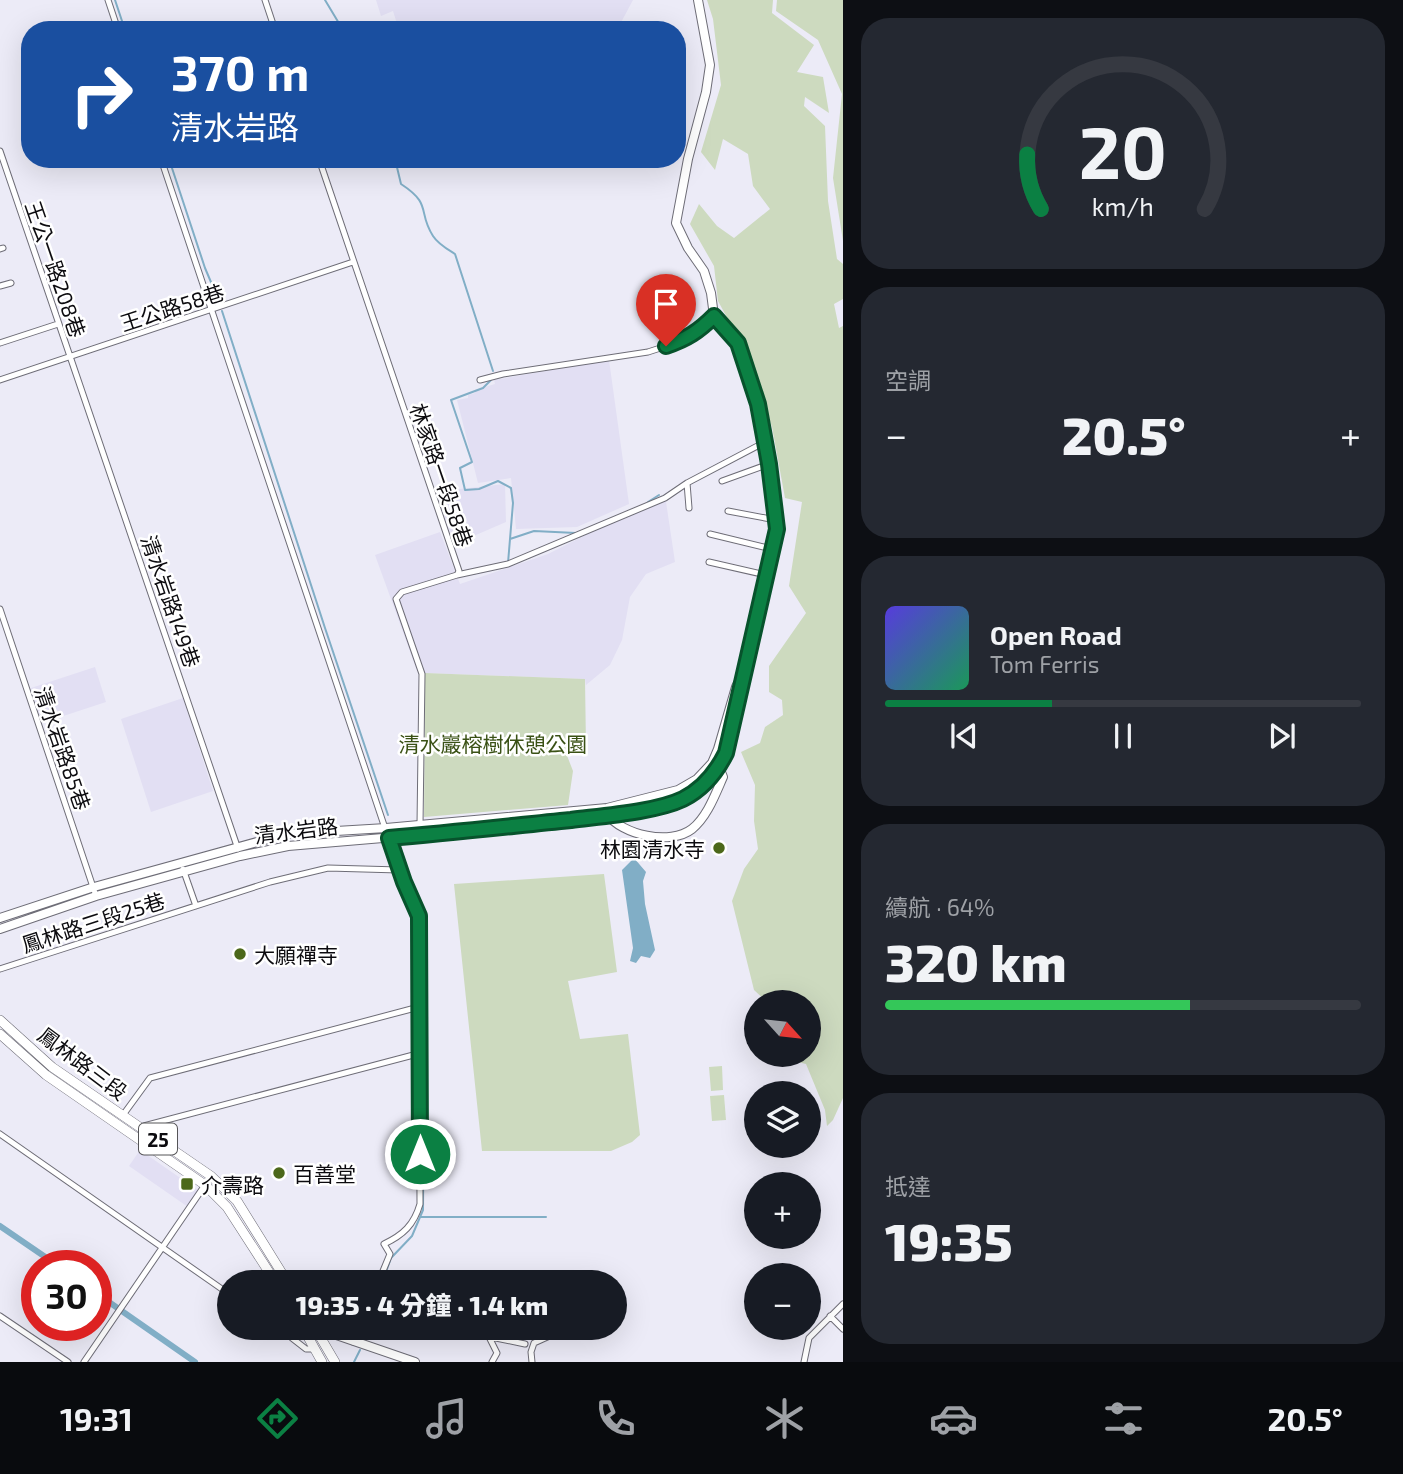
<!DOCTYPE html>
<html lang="zh-TW">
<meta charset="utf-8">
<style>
:root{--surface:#171b24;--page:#242831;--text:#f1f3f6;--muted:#9ea1a6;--line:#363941;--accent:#0b8043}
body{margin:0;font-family:"Exo 2","Noto Sans TC",sans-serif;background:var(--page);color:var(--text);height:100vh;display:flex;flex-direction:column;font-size:26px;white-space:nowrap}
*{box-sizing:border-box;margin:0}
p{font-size:23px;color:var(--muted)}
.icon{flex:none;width:38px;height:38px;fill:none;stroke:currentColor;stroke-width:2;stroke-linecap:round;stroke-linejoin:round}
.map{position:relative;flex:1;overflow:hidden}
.details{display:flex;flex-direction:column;gap:18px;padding:18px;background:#0d0f14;width:560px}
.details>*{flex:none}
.guide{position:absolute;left:21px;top:21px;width:665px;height:147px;border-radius:28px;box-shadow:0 7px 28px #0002;background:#1a4fa0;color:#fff;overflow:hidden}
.needle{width:46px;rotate:117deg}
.fabs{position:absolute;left:744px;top:990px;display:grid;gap:14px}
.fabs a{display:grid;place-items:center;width:77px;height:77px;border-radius:50%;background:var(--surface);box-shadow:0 7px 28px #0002;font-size:35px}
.speed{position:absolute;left:21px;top:1250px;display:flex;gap:14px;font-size:35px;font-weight:700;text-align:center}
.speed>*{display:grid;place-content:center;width:91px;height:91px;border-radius:50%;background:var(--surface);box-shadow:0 7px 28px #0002;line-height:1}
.speed .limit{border:10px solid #d22;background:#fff;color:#111}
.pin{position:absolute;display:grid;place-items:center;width:60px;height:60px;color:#fff;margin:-72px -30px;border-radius:50% 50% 50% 0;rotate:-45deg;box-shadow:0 0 7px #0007}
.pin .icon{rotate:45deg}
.me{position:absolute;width:77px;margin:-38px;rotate:0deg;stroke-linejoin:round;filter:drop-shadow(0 0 5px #0008)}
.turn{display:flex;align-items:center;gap:24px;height:147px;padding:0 35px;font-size:32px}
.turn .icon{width:91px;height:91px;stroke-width:2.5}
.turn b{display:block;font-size:49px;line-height:60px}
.big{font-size:52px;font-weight:800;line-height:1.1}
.details .tile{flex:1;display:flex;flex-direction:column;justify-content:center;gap:10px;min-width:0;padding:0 24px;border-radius:28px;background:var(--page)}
.details .dial{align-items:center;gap:0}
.dial svg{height:182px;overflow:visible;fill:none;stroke:var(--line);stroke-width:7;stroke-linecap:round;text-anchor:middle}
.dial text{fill:var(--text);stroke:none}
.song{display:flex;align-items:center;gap:21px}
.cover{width:84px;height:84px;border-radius:10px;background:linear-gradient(135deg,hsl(250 70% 55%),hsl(150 70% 35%))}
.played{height:7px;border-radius:4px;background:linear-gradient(90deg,var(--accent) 35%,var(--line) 35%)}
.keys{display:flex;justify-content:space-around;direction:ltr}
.heat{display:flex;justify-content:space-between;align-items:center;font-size:38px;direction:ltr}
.charge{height:10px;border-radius:5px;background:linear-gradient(90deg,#34c759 64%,var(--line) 0)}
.trip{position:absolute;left:217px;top:1270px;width:410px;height:70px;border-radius:35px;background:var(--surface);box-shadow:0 7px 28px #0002;font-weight:800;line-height:70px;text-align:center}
.menu{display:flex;height:112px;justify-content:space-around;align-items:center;background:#090b0e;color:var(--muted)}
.menu .icon{width:49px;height:49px}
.menu .active{color:var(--accent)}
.menu b{font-size:32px;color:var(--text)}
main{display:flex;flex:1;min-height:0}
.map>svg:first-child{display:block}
</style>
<main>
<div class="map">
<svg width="843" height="1362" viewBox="0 0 843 1362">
<rect width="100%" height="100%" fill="#ecebf7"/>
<path fill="#e2dff3" d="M376,0H633L618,28L601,23L574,22L565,30H399L393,11L381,16Z
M609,360L629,504L577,527L516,529L511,478L478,483L457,400L468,398V395L475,393V390L495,384L494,380Z
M505,484L506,522L455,544L437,496L460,489Z
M665,495L675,562L646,574L630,597L622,640L610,665L586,685L585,679L425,673L416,668L375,555L440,532L460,584L548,554Z
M95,667L106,702L42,723L31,688Z
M183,698L213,791L151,812L121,719Z
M140,1150L199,1191L188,1207L129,1166Z"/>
<path fill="#cddabf" d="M707,0H773L772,13L814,45L797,72L823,77L829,113L805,97L804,106L825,126L828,201L837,259L843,264V299L834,304L839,328L843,326V1098L833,1120L827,1126L825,1110L806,1064L777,1057L776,1055H808V1003H768L754,990L732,901L744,869L758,849L754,821L755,785L741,752L760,743L765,727L783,715L782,700L769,692V666L806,613L789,586L802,502L785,498L772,427L749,358L718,301L714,266L690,224L699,204L717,226L734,238L770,209L753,186L748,154L723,139L715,170L701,152L721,85L713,19Z
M777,0H843V241L833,178L842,94L818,40L776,11Z
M425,673L585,679L586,747L566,753L573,771L568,805L424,817Z
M604,874L617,972L568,981L580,1039L628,1034L640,1135L632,1142L611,1151H482L454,884Z
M722,1066L723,1090L711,1091L709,1067Z
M724,1095L726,1120L712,1121L710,1096Z"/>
<path fill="#81aec6" d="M634,858L646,872L643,881L645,904L655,950L650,958L641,956L636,963L630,961L633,948L622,870Z"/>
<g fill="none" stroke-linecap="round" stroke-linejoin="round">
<path stroke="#81aec6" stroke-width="2" d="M115,0L125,30
M325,0L343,30
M169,159L205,268L219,301
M395,159L401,184C433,205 417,211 433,236C438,244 447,249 455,254L493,371
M222,311L325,628L388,815
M491,380L483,388L451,400L472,462L460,468L465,490L479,489L498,481L511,488L513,503L508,563
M648,502L659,495
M510,539L534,531L576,533
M398,843L418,908L423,913L424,1046
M421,1217H546
M382,1283L391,1258L412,1236L423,1210L424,1056
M362,1339L365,1328
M354,1362L360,1350"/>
<path stroke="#81aec6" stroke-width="6" d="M0,1226L57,1265
M96,1293L195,1362"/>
<defs>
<path id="street" d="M108,0L118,30
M265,0L275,30
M0,151L238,849
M161,159L399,870L419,916L420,1204C414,1225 403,1235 384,1244L390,1254L378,1283
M319,159L459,571L457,575L402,592L396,599L422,674L420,825
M0,249L3,248
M0,286L11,283
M0,343L58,324
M0,380L353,262
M480,380L503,374L648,352L685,340L698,332L714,316
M722,481L769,464
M687,483L689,508
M728,511L776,520
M710,534L772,549
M709,562L766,575
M457,575L508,564L665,498L687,483L765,442
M0,609L96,896
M183,869L196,906
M0,969L270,882L328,868L399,870
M123,1115L150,1078L419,1007
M140,1127L421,1053
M0,1134L229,1294
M0,1316L68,1362
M830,1316L843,1329
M279,1328L306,1349H315
M491,1337L525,1344
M353,1342L359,1328
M84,1362L205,1185
M492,1362L497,1353L490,1339L494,1328
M532,1362L531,1352L534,1343L554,1334L557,1328
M804,1362L809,1338L843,1304"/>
<path id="secondary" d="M607,814C622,835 670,846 692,829C707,817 715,795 723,777L719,767L715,765
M0,918L94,887L286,834L386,828L607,808L678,790L697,779L712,763L718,749L736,687L742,676
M0,929L96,896L240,856L288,846L454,832L607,816L666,804L681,800L701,788L719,767L726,753L743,685L777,529L769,464L758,404L744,359L738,343L714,316L711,293L704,271L688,248L676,223L688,159L706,92L710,65L698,0
M316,1328L415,1362"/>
<path id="primary" d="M0,1020L52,1067L211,1176L237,1201L288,1283
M0,1034L46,1075L205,1185L227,1207L276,1283
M303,1328L322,1362
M315,1328L335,1362"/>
</defs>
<use href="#street" stroke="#6e6d77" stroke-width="7"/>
<use href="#secondary" stroke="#6e6d77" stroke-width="10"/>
<use href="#primary" stroke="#6e6d77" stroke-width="10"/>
<use href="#street" stroke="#fff" stroke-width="5"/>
<use href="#secondary" stroke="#fff" stroke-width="8"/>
<use href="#primary" stroke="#fff" stroke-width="9"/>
</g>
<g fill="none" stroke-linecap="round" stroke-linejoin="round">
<defs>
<path id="route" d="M420,1154L419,916L404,882L389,838C450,833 511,826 571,820C602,816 656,812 683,799C703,789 716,773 726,753L777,529L769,464L758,404L738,343L714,316C699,331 687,339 666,346"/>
</defs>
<use href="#route" stroke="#07532c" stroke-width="18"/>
<use href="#route" stroke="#0b8043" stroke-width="12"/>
</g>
<g fill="#4c681a" stroke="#fff" stroke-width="2.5">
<circle cx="719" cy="848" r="7"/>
<circle cx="240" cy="954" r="7"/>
<circle cx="279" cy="1173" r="7"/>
<rect x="180" y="1177" width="14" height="14" rx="3.5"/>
</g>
<g text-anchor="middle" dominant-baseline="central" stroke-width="5" stroke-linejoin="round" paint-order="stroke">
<rect fill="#fff" stroke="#555457" stroke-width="2" x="139" y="1123.5" width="38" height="31" rx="5"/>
<g font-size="19" font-weight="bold" fill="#0c0b0f">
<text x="158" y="1139">25</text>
</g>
<g font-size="21" fill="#0c0b0f" stroke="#fff">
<text transform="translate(56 269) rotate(71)">王公一路208巷</text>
<text transform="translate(172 307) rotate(-18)">王公路58巷</text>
<text transform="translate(442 475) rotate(71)">林家路一段58巷</text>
<text transform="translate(171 601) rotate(71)">清水岩路149巷</text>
<text transform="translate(63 748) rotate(71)">清水岩路85巷</text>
<text transform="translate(296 830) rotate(-7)">清水岩路</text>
<text transform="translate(93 922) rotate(-18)">鳳林路三段25巷</text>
<text transform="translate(83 1063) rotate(37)">鳳林路三段</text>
</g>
<g font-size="21" fill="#3a5115" stroke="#fff">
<text x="493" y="743">清水巖榕樹休憩公園</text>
</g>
<g font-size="21" fill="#0c0b0f" stroke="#fff" text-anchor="start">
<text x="705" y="848" text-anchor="end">林園清水寺</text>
<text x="254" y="954">大願禪寺</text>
<text x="293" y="1173">百善堂</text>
<text x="201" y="1184">介壽路</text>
</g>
</g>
</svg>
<div class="fabs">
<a><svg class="needle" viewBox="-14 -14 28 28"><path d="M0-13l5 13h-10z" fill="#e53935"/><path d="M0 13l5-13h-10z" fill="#9ea1a6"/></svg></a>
<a><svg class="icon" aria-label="layers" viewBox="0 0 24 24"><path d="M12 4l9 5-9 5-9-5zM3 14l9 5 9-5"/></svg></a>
<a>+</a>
<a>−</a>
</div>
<div class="speed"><div class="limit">30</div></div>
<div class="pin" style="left:666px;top:346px;background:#d93025"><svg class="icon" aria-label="arrive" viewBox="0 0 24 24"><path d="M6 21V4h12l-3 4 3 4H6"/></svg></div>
<svg class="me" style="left:420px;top:1154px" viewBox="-20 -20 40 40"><circle r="17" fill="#0b8043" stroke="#fff" stroke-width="3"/><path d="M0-11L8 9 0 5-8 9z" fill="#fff"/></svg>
<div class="trip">19:35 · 4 分鐘 · 1.4 km</div>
<div class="guide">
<div class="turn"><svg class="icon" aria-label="right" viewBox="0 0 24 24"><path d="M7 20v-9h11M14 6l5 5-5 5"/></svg><div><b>370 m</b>清水岩路</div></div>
</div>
</div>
<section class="details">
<div class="tile dial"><svg viewBox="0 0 100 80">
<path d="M14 69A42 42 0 1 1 86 69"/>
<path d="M14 69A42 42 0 0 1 8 45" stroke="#0b8043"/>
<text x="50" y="56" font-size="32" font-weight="700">20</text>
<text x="50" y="72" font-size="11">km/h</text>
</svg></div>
<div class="tile"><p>空調</p>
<div class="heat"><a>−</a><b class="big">20.5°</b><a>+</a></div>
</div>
<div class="tile">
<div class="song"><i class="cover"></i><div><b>Open Road</b><p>Tom Ferris</p></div></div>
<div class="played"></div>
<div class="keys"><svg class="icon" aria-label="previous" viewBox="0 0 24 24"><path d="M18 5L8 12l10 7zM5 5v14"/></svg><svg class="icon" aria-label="pause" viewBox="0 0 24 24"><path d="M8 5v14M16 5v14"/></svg><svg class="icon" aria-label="next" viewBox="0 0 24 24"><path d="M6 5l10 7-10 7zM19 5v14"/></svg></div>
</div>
<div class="tile"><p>續航 · 64%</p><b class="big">320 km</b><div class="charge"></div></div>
<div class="tile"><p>抵達</p><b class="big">19:35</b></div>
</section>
</main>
<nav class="menu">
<b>19:31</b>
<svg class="icon active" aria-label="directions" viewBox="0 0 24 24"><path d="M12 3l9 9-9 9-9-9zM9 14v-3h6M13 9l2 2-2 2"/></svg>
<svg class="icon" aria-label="music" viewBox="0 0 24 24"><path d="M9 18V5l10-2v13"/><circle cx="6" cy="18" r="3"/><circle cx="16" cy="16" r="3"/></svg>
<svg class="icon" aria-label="phone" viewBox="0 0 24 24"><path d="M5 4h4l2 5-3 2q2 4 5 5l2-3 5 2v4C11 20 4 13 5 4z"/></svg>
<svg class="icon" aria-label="climate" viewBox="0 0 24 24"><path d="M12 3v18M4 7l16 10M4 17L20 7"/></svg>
<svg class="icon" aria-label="car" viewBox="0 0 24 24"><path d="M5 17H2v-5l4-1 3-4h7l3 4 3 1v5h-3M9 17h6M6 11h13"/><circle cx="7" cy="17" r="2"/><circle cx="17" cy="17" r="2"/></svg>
<svg class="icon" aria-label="filters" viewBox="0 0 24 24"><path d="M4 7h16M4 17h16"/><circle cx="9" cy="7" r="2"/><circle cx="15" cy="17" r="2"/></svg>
<b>20.5°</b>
</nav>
